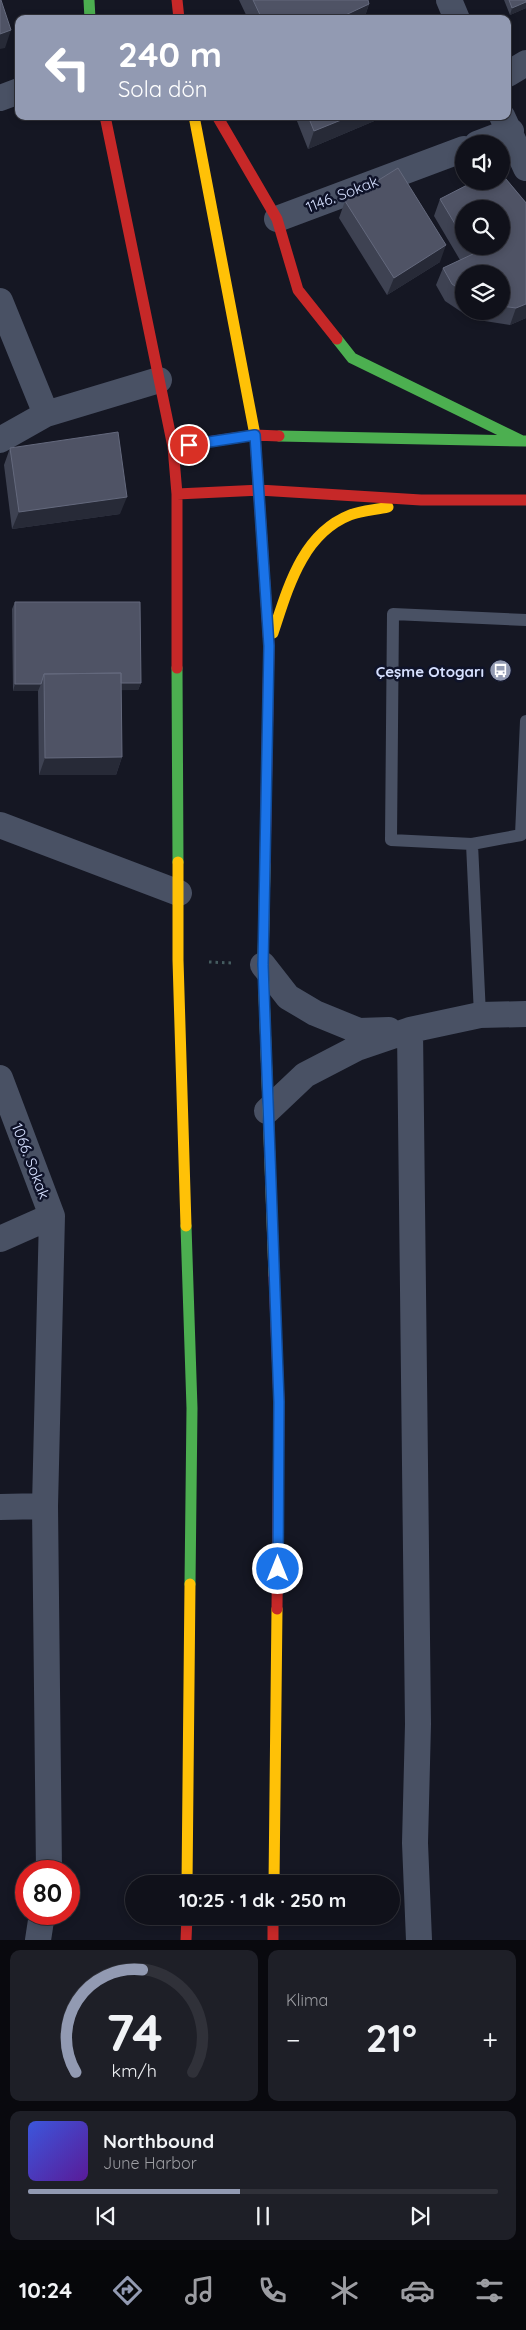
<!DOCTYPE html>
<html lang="tr">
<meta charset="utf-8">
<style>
:root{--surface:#10111a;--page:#1e1f27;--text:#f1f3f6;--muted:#9c9da2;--line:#303139;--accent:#929ab2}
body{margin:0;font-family:Quicksand,sans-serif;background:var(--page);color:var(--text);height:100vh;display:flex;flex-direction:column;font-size:19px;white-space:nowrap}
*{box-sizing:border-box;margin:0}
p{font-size:16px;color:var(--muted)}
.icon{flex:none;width:28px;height:28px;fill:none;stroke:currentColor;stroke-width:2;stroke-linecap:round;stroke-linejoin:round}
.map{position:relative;height:1940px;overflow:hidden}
.details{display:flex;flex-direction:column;gap:10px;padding:10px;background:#09090e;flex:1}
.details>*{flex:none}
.guide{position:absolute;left:15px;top:15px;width:496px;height:105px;border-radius:10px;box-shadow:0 2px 8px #0003,0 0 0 1px var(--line);background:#929ab2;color:#fff;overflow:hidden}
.buttons{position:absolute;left:455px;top:135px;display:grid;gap:10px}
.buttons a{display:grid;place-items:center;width:55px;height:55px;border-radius:50%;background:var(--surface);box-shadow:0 2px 8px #0003,0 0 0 1px var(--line);font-size:25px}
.speed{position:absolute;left:15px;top:1860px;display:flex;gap:10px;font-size:25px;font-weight:700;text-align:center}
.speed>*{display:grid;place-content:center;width:65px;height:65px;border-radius:50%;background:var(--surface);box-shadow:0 2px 8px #0003,0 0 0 1px var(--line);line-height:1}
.speed .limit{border:8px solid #d22;background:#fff;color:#111}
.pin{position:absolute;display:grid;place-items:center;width:42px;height:42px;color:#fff;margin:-21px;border:2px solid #fff;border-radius:50%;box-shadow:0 1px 5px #0007}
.me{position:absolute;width:55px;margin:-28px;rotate:0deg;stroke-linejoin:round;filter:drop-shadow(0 0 4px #0008)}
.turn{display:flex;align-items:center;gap:18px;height:105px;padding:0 20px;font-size:22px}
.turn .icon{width:65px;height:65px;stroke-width:2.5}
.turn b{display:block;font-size:35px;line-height:42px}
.big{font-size:38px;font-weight:800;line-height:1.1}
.details .card{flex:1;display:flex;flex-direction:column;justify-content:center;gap:8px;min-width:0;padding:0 18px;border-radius:10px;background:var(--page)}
.details .dial{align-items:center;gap:0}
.dial svg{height:130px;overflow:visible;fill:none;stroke:var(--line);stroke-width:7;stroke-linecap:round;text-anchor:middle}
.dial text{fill:var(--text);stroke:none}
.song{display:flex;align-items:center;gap:15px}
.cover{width:60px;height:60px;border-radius:8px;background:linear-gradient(135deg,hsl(230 70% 55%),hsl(270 70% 35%))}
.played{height:5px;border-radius:2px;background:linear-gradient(90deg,var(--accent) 45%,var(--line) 45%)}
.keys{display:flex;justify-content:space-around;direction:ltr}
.heat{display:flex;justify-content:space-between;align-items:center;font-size:28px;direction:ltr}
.details .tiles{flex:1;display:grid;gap:10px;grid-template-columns:1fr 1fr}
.card:last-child{grid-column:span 2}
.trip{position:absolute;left:125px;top:1875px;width:275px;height:50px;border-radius:25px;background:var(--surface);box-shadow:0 2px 8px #0003,0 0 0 1px var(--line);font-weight:800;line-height:50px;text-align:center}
.menu{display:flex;height:80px;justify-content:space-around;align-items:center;background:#06070a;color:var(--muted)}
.menu .icon{width:35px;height:35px}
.menu .on{color:var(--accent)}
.menu b{font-size:22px;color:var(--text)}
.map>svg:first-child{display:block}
</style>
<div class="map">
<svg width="526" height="1940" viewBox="0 0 526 1940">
<rect width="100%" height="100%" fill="#151723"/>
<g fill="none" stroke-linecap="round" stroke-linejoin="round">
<path stroke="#455c60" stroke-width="3" stroke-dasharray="2.5 4" stroke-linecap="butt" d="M209,962L232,963"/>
<path stroke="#495164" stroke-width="12" d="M526,620L393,614L391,840L472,844L521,835L526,721
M472,844L480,1015"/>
<path stroke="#495164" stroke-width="26" d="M449,0L457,19
M508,74L526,63
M0,98L19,91
M502,116L526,168
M477,144L511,131
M277,219L464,149
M0,301L46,414
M0,440L46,414L159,380
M0,825L179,893
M263,965L288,997L315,1013L359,1031L389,1030
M410,1030L418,1724L415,1843L419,1940
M0,1078L52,1216L45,1506L49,1871
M267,1111L305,1075L357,1048L410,1030L480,1015L526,1014
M0,1239L52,1216
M0,1507L45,1506
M38,1940L42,1914"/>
<path stroke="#4caf50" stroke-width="11" d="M89,0L90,19
M337,339L352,358L522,441
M279,436L526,441
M177,668L178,862
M186,1226L192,1408L190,1584"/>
<path stroke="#ffc107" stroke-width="11" d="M194,116L255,435
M273,633C288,588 302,534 350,515C362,510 376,510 388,507
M178,862V960L186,1226
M265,864L263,965L274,1275
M187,1884L190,1584
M274,1884L277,1609"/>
<path stroke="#c62828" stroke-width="11" d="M177,0L179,19
M105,116L173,447
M217,116L277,219L298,290L337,339
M255,435L269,646L265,864
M177,494L259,490L421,500H526
M177,668V494L173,447L255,435L279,436
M274,1275L279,1402L277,1609
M273,1916V1940
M186,1940L187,1916"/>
</g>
<path fill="#3e4252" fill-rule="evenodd" d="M239,0H368L369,4L364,19H248Z
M504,0H526V8L510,15Z
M295,116H386L308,149Z
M501,173L526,202V318L510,325L472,319L445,301L436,285L443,268L460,260L434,216L440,199L475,181H501ZM464,209H501V246H464ZM464,274H501V311H464Z
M345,201L440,262L387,295L339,218Z
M10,448L120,514L12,529L4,465Z
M15,602L141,683L138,690H121L122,757L116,775H39L38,691H13L12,609Z"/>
<path fill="#272a37" d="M526,2V8L510,15L512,8Z
M369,4L364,19H337Z
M11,30L5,48L0,49V34Z
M351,116H386L308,149L314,131Z
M446,245L440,262L387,295L394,278Z
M526,304V318L510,325L516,308Z
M127,497L120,514L12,529L19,512Z
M141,683L138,690L44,691V684Z
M15,684H41L38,691H13Z
M122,757L116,775H39L45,758Z"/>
<path fill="#4f5365" stroke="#64697d" d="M0,0H1L11,30L0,34Z
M253,0H368L369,4L337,19H262Z
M509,0H526V2L512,8Z
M308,116H351L314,131Z
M398,168L446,245L394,278L345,201Z
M501,173L526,203V304L516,308L501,306V274H464V292L452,284L443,268L473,254L468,246H501V209H464V239L440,199L475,181H501Z
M118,432L127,497L19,512L10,448Z
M15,602H140L141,683H121V673L44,674L41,684H15Z
M121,673L122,757L45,758L44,674Z"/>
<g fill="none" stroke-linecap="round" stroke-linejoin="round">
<defs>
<path id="route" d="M189,445L255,435L269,646L263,965L279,1402L278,1569"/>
</defs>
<use href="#route" stroke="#114b97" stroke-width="12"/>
<use href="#route" stroke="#1a73e8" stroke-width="9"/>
</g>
<defs>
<symbol id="bus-disc" viewBox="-11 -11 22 22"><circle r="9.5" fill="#929ab2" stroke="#0f1329"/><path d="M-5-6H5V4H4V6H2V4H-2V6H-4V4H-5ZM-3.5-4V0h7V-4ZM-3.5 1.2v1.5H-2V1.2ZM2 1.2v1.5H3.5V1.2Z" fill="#fff"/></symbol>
</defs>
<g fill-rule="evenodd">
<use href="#bus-disc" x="488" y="658" width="25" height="25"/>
</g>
<g text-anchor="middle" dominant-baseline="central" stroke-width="5" stroke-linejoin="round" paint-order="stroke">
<g font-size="15" fill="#d6e0ff" stroke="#0f1329">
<text transform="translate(342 194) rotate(-21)">1146. Sokak</text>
<text transform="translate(31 1161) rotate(69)">1066. Sokak</text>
</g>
<g font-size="15" font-weight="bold" fill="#d6e0ff" stroke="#0f1329" text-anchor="end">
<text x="484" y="671">Çeşme Otogarı</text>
</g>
</g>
</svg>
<div class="buttons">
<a><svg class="icon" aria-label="sound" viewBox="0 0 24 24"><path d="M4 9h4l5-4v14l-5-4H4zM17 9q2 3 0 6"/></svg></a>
<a><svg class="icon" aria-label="search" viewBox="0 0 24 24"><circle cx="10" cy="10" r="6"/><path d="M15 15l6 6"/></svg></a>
<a><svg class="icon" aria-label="layers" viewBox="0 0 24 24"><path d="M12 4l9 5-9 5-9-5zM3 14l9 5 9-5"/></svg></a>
</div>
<div class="speed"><div class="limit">80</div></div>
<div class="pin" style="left:189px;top:445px;background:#d93025"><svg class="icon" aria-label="arrive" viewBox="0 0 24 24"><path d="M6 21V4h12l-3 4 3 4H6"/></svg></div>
<svg class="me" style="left:278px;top:1569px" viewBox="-20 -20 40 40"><circle r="17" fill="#1a73e8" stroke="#fff" stroke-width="3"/><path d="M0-11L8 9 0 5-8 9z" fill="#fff"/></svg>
<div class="trip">10:25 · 1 dk · 250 m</div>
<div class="guide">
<div class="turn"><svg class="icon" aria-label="left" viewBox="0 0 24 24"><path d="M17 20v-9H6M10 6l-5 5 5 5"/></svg><div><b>240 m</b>Sola dön</div></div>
</div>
</div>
<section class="details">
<div class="tiles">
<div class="card dial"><svg viewBox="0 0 100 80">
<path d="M14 69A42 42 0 1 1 86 69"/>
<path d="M14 69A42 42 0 0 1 55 6" stroke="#929ab2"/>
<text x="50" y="56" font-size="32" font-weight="700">74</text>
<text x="50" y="72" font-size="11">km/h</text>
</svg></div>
<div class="card"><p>Klima</p>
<div class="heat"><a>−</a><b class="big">21°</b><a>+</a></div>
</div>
<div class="card">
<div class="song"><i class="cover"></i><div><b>Northbound</b><p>June Harbor</p></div></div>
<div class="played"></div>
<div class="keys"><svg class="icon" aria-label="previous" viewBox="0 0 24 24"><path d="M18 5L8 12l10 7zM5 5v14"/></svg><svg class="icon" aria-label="pause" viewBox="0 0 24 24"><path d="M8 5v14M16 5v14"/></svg><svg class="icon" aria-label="next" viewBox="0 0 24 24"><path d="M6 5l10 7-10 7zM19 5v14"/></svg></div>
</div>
</div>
</section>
<nav class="menu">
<b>10:24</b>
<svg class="icon on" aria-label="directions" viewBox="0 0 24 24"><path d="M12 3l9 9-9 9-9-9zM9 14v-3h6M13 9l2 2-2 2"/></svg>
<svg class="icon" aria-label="music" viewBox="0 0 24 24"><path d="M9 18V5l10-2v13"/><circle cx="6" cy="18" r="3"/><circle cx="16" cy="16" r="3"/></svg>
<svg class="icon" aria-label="phone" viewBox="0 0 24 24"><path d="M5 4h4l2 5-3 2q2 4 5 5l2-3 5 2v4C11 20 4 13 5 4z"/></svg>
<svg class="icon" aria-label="climate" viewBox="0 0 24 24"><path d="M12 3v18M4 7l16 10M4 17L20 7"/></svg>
<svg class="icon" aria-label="car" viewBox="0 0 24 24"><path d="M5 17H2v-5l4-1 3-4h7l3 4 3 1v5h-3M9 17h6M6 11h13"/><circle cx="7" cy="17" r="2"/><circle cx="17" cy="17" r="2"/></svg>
<svg class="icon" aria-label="filters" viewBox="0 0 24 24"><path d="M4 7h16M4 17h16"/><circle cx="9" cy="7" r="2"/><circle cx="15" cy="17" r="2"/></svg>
</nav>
